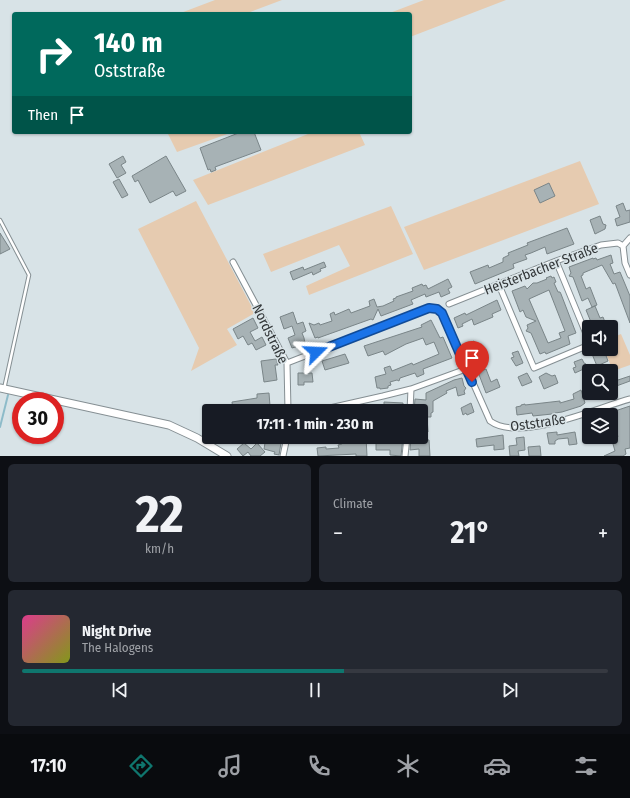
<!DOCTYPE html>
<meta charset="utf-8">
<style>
:root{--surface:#171b24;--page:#242831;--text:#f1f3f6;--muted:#9ea1a6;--line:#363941;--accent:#0f766e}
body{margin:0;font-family:"Fira Sans Condensed",sans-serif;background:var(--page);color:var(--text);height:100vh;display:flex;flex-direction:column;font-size:15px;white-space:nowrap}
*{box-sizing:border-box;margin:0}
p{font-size:13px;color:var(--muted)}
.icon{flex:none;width:22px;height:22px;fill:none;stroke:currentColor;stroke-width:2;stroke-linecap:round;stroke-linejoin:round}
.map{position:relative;height:456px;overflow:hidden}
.sheet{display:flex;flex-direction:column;gap:8px;padding:8px;background:#0d0f14;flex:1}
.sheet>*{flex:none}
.guide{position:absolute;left:12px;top:12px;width:400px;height:122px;border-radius:4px;box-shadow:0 1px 3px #0004;background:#00695c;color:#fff;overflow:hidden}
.buttons{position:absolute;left:582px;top:320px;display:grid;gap:8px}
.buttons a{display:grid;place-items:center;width:36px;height:36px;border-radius:4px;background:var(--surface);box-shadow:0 1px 3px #0004;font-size:20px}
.speed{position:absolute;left:12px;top:392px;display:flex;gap:8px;font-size:20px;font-weight:700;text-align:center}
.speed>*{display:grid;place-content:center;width:52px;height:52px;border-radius:50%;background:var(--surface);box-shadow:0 1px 3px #0004;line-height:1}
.speed .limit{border:6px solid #d22;background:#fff;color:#111}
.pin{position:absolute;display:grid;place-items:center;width:34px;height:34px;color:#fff;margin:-41px -17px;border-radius:50% 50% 50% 0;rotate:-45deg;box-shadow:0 0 4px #0007}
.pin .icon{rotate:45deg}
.me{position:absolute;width:44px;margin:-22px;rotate:69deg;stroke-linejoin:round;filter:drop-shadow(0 0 3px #0008)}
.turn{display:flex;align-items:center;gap:14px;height:84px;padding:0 16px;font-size:18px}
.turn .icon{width:52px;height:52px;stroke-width:2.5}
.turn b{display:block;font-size:28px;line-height:34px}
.then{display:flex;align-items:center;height:38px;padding:0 16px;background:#0003;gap:8px;font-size:15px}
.big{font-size:30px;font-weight:700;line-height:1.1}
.sheet .card{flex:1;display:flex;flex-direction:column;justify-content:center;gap:6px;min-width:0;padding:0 14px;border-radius:6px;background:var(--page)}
.sheet .dial{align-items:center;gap:0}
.dial b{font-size:52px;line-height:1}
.song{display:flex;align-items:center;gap:12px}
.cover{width:48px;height:48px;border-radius:6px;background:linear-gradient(135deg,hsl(330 70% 55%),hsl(70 70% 35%))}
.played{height:4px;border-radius:2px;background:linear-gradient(90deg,var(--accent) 55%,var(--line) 55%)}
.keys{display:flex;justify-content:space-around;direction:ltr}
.heat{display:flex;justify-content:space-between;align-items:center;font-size:22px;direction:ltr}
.sheet .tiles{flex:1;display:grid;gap:8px;grid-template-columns:1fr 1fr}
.card:last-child{grid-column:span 2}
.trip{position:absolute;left:202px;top:404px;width:226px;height:40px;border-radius:4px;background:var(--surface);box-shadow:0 1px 3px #0004;font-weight:700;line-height:40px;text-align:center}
.tabs{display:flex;height:64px;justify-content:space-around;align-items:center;background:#090b0e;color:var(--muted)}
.tabs .icon{width:28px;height:28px}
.tabs .active{color:var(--accent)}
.tabs b{font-size:18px;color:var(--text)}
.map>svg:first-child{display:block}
</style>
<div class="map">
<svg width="630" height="456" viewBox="0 0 630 456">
<rect width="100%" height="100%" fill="#d8e3e7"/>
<path fill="#e6cbb0" d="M215,0H282L245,14H178Z
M424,0H506L410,37V14H387Z
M167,132H233L177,152Z
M313,132H359L365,145L208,205L193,180Z
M580,161L599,204L424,270L404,227Z
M196,201L255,313L227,329L237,345L191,371L199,348L138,229Z
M391,206L413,254L309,295L306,286L350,266L339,245L271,272L263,254Z
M621,334L630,355V365L613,371L604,349H611V338Z"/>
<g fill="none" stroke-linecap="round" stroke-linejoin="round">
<path stroke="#8dbbc9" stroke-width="2" d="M0,427L8,395"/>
</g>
<path fill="#a7b2b5" stroke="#7a8588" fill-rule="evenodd" d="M241,132H254L261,150L215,167L216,170L211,172L210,169L208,170L200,148Z
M123,156L126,162L121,165L126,173L117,178L109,164Z
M166,156L186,191L176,196L173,191L150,203L138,180L135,182L132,176Z
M119,179L128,195L122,198L113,182Z
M549,183L555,196L540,203L534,190Z
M623,203L626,211L630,210V222L617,226L615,219L620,217L616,206Z
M600,216L603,224L606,225L605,229L595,234L590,220Z
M567,228L574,244L547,254L545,247L531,253L525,255L527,259L513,264L514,268L475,284L470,272L488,265L489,268L503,262V258L509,255L508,253L528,245L527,243Z
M0,233L10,249L0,254Z
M611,255L613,263L610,264L614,274L620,272L630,296V323L615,283L613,284L602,265L583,273V275L581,276L586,289L590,287L597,305L592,307L588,298L582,301L573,277L569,276L571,273L569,267L593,258V259L596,258L597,260Z
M324,262L326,267L320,269L321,271L313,275L312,272L293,280L290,272L303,267L304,270Z
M551,276L552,278L554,277L556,282L554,283L558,292H560L561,294L576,333L568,336L570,344L546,354L545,352L540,354L531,333L526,331L528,328L527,325L536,321L526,317L523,310L520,312L512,291L525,286L527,289L533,283H537L547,279L546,278ZM549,290L565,331L559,333L561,338L548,343L529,299Z
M448,279L452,287L448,289L450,293L441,297L439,292L426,297L425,294L411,300L413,304L381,316L378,309L373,320L371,319L318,338V337L315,338L309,323L314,325L319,323L320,325L332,321L330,314L334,312L335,315L349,309L351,313L370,306L369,301L374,299L377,307L383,306L394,301L393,299L396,298V297L413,291L412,288L422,284L423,286L426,285L428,289Z
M497,300L501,310L492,314L493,317L474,325L472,319L462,324L463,326L458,328L454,318L465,313L466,315Z
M595,306L600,318L603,317L607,327H593L586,310Z
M293,312L297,324L303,322L306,331L302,333L304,338L305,344L292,348L288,338L295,335L292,326L284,329L280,317Z
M253,318L258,328L250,332L255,341L262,337L266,345L256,350L252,343L248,345L243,336L238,339L233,329Z
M431,320L440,338L443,337L452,358L423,369L424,374L417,377L415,373L400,378L399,381L397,380L390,382L391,385L388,386V388L380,389V388H377L375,377L386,374L384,368L390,366L392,371L412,363L413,365L439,354L434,342L426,345L423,338L406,344L385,355L383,351L368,356L364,346L422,327L421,325Z
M474,341L478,350L469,353L465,345Z
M518,351L523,363L516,366L511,358L514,357L512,353Z
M600,351L602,355L605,353L608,361L597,366L592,354Z
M345,354L349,363L325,370L322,361Z
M276,359L278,365H275L277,380L264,382L261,361Z
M582,359L584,363L586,364V368L575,373L573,368L576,367L574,362Z
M611,364L618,380L630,376V381L611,388Z
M486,369L491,382L497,379L500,387L486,393L478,372Z
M298,373H312L313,382H304V385H298Z
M527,373L532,382L522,386L518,377Z
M546,373L552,376L555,375L558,383L544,389L539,377Z
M462,378L464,386L466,388L464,391L465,394L458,396L456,387L446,391L447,393L433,401V412L431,413V417H427L428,432H421V411H414L415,399L426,400V393L454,380Z
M581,390L585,403L581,406L562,412L555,413L554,415L552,414L533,416L532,413L517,415L516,407L521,406V405L525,404V405L560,401V403L574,399L573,394Z
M269,393L270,406L283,405V411H233L232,402L257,398V394Z
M384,402L403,403V411H391V407H384Z
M471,403L474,412L467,415L466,413L463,415L461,408Z
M630,406V448L625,449L626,454L623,456H604L615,451L611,437H618L612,412Z
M557,432V435L575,432L577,444L569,445L568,438L558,439L555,441V444H549L547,433Z
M503,435L504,449L494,450V445L477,447L476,439Z
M266,437H282L279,455L274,454L275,452L264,449Z
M351,437H366L367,456H356V454L318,456L317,448L326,447V449L339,448L338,445L342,444V439H352Z
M384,437H403L401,456L390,455V450H376V442H384Z
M524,437L525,450L518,451L519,456H510L509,446L517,445L516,438Z
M411,438L429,440L430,456H419V449L410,450Z
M244,443L251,449L257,443L265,452L260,456H251L248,452L243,456L237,449Z
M540,446L541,456H529L528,447Z"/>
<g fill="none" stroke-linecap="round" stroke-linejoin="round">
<defs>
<path id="lane" d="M0,220L29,275L4,389"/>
<path id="street" d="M623,246L625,263L630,275
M623,246L630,238
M556,261L589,341
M233,262L287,363L288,411
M499,285L534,368L589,345
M449,304L556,261L601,245L618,243L623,246
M287,363L429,308L437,309L442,313L490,421C520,443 596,408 630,399
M288,411L321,410L383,396L411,389L466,369
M410,411L411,389
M283,456L287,437
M405,456L407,437"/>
<path id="secondary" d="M0,388L169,425L197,438L227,456"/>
</defs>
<use href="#lane" stroke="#858f93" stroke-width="4.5"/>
<use href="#street" stroke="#858f93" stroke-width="7"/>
<use href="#secondary" stroke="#858f93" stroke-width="9"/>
<use href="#lane" stroke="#fff" stroke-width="2.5"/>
<use href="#street" stroke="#fff" stroke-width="5"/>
<use href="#secondary" stroke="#fff" stroke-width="7"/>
</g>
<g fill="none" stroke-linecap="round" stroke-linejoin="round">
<defs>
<path id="route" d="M316,352L429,308L437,309L442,313L472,382"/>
</defs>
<use href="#route" stroke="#114b97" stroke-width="10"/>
<use href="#route" stroke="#1a73e8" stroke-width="7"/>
</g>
<g text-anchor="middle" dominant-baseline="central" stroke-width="3" stroke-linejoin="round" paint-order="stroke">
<g font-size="14" fill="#323638" stroke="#d8e3e7">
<text transform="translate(541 269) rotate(-21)">Heisterbacher Straße</text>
<text transform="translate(270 334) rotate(64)">Nordstraße</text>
<text transform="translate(538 423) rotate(-8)">Oststraße</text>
</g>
</g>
</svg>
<div class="buttons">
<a><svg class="icon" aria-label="sound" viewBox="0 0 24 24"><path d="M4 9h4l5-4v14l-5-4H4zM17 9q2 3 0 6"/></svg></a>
<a><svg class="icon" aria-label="search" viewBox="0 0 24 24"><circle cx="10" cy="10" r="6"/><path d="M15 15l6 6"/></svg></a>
<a><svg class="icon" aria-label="layers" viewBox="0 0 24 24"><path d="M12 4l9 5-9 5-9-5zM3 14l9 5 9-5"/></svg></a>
</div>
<div class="speed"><div class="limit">30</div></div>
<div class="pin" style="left:472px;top:382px;background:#d93025"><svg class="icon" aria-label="arrive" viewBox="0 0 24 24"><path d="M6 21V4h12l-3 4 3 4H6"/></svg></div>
<svg class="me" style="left:316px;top:352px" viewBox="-20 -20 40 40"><path d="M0-17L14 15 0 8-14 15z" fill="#1a73e8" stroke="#fff" stroke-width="4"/></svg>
<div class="trip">17:11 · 1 min · 230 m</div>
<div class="guide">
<div class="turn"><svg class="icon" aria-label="right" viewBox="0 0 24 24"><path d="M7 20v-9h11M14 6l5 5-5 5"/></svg><div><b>140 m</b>Oststraße</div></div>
<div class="then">Then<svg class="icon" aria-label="arrive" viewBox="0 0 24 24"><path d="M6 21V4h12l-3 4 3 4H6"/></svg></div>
</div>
</div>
<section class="sheet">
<div class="tiles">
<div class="card dial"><b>22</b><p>km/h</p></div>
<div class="card"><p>Climate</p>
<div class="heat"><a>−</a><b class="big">21°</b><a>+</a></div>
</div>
<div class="card">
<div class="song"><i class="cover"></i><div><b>Night Drive</b><p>The Halogens</p></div></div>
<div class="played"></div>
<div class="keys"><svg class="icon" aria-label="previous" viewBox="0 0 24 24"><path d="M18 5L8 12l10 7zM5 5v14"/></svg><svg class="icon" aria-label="pause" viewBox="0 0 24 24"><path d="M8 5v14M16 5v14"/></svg><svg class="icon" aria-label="next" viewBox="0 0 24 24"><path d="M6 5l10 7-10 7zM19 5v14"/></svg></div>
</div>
</div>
</section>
<nav class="tabs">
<b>17:10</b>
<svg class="icon active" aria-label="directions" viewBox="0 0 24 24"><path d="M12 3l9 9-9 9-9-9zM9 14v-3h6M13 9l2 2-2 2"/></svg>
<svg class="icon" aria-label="music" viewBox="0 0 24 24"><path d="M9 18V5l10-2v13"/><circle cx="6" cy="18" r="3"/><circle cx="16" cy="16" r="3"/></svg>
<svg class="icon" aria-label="phone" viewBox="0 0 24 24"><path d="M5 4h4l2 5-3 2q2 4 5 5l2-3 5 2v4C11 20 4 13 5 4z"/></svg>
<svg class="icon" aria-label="climate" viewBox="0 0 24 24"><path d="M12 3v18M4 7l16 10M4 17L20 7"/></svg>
<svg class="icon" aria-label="car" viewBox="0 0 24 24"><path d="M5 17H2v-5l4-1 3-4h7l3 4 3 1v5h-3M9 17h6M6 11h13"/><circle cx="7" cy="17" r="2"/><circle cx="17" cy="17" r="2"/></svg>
<svg class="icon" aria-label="filters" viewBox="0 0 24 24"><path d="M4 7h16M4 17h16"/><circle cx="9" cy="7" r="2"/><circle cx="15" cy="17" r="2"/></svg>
</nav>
